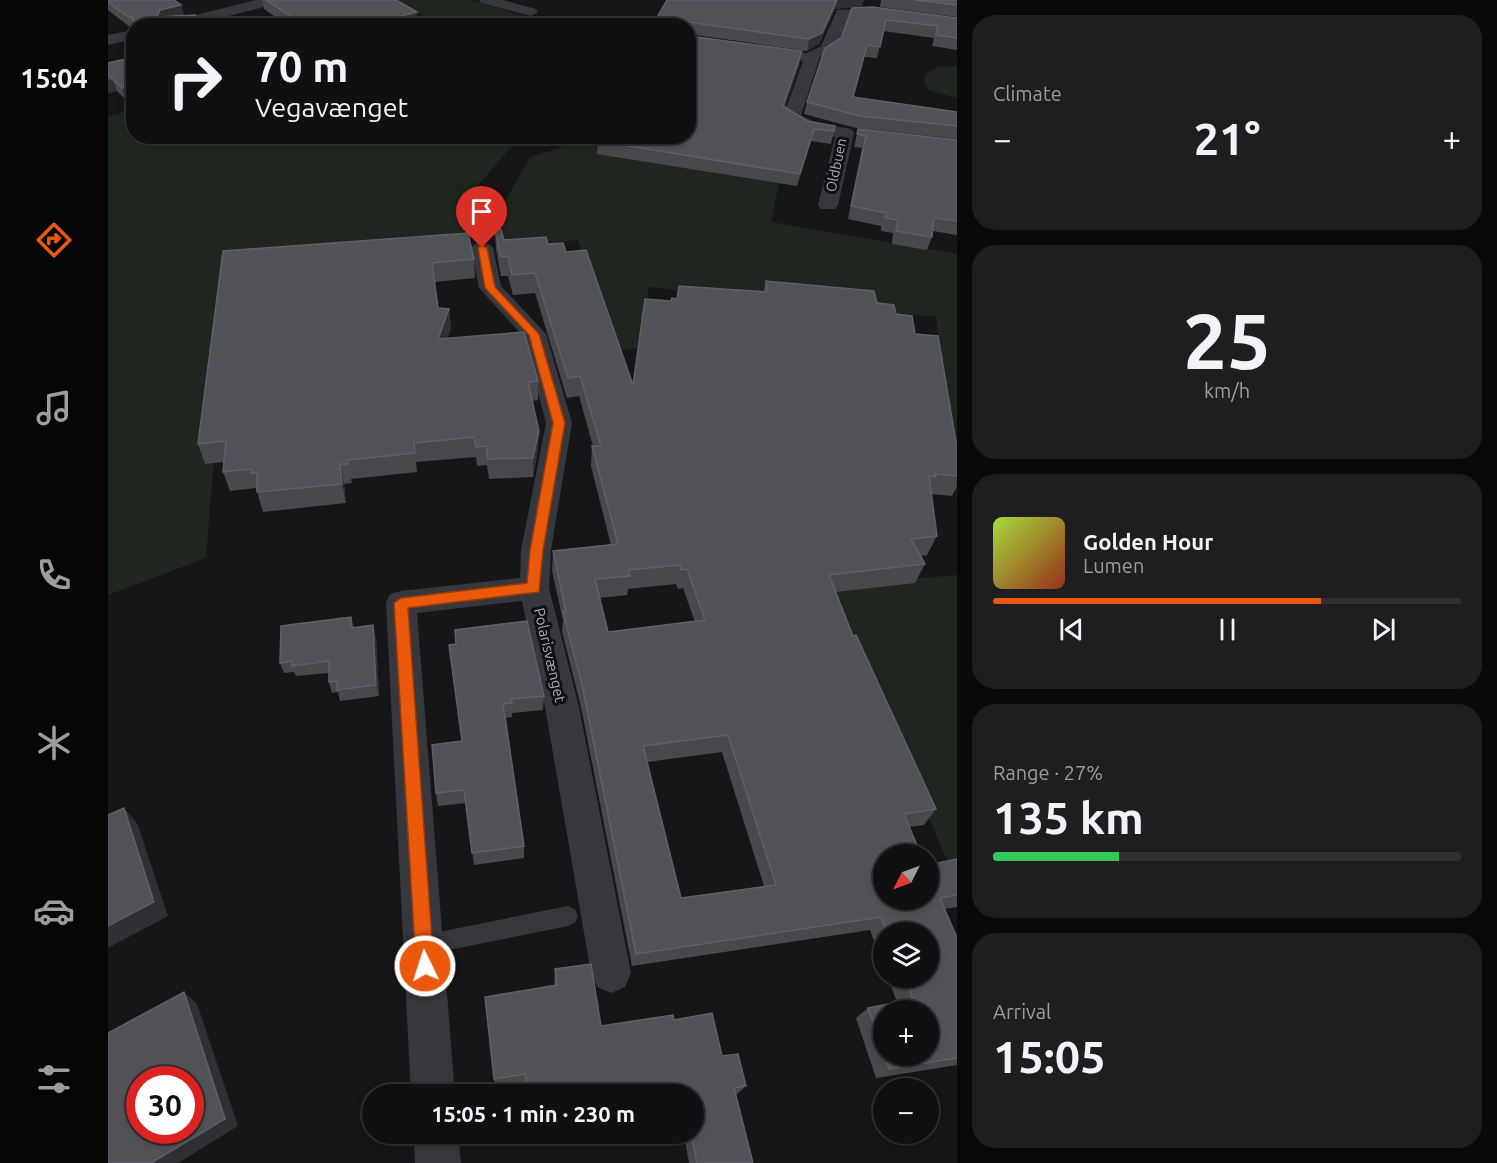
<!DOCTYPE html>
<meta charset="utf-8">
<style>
:root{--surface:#101012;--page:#1e1e20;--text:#f1f3f6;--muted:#9c9d9f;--line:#303032;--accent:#ea580c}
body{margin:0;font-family:Ubuntu,sans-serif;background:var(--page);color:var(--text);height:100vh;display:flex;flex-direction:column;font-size:22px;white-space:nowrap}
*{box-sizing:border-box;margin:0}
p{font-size:20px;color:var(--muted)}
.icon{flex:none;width:33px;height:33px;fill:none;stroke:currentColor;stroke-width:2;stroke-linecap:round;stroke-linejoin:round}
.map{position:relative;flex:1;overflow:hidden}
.drawer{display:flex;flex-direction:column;gap:15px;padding:15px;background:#09090a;width:540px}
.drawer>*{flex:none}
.banner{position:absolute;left:18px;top:18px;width:570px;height:126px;border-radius:24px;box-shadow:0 3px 9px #0003,0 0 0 2px var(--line);background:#101012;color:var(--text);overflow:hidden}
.needle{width:39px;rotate:228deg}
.fabs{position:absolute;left:765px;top:844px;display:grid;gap:12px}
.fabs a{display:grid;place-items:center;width:66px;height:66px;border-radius:50%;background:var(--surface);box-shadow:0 3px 9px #0003,0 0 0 2px var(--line);font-size:30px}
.speed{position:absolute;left:18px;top:1066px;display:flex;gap:12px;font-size:30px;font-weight:700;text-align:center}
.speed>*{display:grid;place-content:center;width:78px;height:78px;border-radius:50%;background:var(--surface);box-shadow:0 3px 9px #0003,0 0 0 2px var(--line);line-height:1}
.speed .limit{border:9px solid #d22;background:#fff;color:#111}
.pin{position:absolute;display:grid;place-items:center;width:51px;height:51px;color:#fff;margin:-62px -26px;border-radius:50% 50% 50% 0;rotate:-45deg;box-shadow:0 0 6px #0007}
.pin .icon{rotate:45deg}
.me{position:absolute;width:66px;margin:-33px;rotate:356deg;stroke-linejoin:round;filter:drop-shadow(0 0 4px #0008)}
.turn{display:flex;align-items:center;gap:21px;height:126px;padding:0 30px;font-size:27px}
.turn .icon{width:78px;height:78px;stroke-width:2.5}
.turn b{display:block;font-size:42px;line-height:51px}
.big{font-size:45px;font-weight:700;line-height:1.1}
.drawer .widget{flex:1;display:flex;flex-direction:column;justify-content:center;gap:9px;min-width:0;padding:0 21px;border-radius:24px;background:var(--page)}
.drawer .dial{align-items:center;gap:0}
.dial b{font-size:78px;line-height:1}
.song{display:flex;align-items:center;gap:18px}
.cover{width:72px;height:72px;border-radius:9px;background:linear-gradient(135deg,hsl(80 70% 55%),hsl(10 70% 35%))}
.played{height:6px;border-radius:3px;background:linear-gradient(90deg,var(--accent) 70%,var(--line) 70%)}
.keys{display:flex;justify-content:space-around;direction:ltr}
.heat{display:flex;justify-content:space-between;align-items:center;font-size:33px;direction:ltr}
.charge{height:9px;border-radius:4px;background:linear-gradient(90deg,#34c759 27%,var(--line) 0)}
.trip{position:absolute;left:254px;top:1084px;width:342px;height:60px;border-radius:30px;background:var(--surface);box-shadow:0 3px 9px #0003,0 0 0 2px var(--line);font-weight:700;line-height:60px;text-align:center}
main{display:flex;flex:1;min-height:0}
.tabs{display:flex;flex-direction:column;width:108px;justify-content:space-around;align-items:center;background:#060607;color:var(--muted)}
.tabs .icon{width:42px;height:42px}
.tabs .active{color:var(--accent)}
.tabs b{font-size:27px;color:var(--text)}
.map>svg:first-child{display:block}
</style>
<main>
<nav class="tabs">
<b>15:04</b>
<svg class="icon active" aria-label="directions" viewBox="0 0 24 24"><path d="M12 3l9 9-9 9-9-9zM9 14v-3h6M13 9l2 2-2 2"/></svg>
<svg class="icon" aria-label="music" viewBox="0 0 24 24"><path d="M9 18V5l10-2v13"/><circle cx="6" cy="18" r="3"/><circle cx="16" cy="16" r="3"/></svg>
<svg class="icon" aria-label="phone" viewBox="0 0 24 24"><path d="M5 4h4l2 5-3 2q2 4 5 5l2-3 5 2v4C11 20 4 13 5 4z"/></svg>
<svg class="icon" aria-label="climate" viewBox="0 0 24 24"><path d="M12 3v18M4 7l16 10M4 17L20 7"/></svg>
<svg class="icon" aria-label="car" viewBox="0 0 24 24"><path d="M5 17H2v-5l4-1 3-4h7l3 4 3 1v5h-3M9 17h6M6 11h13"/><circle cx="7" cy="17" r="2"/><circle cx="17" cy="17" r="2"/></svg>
<svg class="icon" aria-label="filters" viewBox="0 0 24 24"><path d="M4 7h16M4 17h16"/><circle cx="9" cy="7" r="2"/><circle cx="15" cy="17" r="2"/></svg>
</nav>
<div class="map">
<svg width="849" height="1163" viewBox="0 0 849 1163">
<rect width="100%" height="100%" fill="#161618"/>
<path fill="#1e261f" d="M285,0H362L416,16L466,20L471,25H331Z
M849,66V98L820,90L816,81L818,73L831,67Z
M25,110L26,136L412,137L365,191L359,243L121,273L98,558L0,595V116Z
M468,143L671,183L663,222L849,254V502L828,317L540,287V347L509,350L470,240L399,246L390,214L422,157Z
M849,575V883L720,586Z"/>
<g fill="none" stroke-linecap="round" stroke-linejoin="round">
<path fill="#37383d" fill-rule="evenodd" d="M460,906L467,909L470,916L467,923L460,926L316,955L309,952L306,945L309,938L316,935Z"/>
<path fill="#37383d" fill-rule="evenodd" d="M148,0H173L171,3L81,26H54L56,23Z
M371,0H395L428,9L430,12L423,16L373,3Z
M761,8L766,9L768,12L766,15L740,17L728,49L712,57L693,115L708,123L743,129L746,133L730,205L727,209H713L710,205L727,137L697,131L675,117L695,61L580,45V35L699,53L713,46L729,10Z
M26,30V39L0,45V35Z
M374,242L381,244L385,248L393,286L438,334L464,423L443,550L441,588L471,707L523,973L517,987L503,993L489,987L483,973L437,707L414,601L309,613L347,1095H303L278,603L282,594L293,591L412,578L413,550L438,423L415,336L371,288L363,248L367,244Z
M306,1134H350L353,1163H307Z"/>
</g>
<path fill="#47494d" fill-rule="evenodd" d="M0,0L73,5L76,16L102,26H26V28H23L0,10Z
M154,0H288L310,24L303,26H181L156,9Z
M559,0H756L753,6L727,9L711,44L699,51L581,34V36L692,63L677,106L699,121L727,126L723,144L703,141L689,186L489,154L490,141L580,136Z
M773,0H849V17L772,7Z
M744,8L849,18V50L824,46L826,38L775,31L769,58L756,57L745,97L849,112V139L748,128L696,114L699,102L733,38Z
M26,57V97L17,99L8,90L9,91L0,93V63Z
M750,129L849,140V235L825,231L824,237L819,250L784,244L785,233L773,231V226L740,219L754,148L746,147Z
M387,230L396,240L440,244L458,252L525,385L563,301L569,299L655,292L658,281L769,303L788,314L807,334L849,448V486L844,496L823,494L829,536L819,555L813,556L817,564L807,583L728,592L745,636L828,809L816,825L801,827L776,900L849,859V907L836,909L849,938V1065L768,1078L748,1018L760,1008L789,1002L780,978H820V933H776V967L762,930L524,966L473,707L454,631L455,620L444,571L445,551L503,545L483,466L484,446H485L471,396L459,398L427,293L405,295L400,276H393L388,249ZM568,584L570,589L575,588L587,622L500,632L491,598L519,595L520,589ZM614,752L656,886L573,898L539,762ZM776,1011L820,1056H776Z
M115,251L366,259L367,278L326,282L330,308L341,309L343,328L339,338L430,381V400L424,401L430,450L425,477L381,479L379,465L369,466L368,457L308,462L309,472L243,479L244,483L236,484L238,503L155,512L148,488L122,491L115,472L116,462L97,464L90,444Z
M243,617L246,628L268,637L271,696L232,701L230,692L224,693L221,682V673L188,676L186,672L176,673L172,663Z
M341,645L436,696L435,710L404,713V717L398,718L416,846V858L366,865L358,803L330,806L328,793L354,741Z
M447,969L493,1026L566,1020L614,1056L638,1086L628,1095L645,1163H581L576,1135L534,1142L533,1134H585V1095H419L418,1083L388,1089L386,1079L446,985Z"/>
<path fill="#2f3033" d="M729,0H756L753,6L727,9L711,44L699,51L701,39Z
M73,5L76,16L49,17L52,10Z
M309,12L310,24L303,26H271V22Z
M263,17L264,26H233Z
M694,51L692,63L673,118L675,106Z
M5,79L9,91L0,93V81Z
M23,86L26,97L17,99L14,88Z
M706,129L703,141L689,186L692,174Z
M341,309L343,328L332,359L330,339Z
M431,431L430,450L425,477V458Z
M232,464L236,484L238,503L234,484Z
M265,625L268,637L271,696L268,685Z
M16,808L30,825L60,916L0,948V926Z
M76,992L89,1004L130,1126L70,1163H43Z"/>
<path fill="#525359" stroke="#5f6168" stroke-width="1.5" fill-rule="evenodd" d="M0,0H66L73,5L52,10L49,17L87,15L102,26H30L25,21L24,17H20L0,2Z
M158,0H288L309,12L271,22L263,17L233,26H198Z
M559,0H729L714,33L701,39L580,22V26H544Z
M807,0H849V5Z
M764,7L849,18V38L828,35L830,26L778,20L772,47L759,45L745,97L849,112V126L752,116L699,102L717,48L733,38L744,8Z
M154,23L158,26H144Z
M580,29L581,36L694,51L675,106L699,121L727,126L726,131L706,129L692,174L490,141L492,136H580Z
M26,57V89L23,86L14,88L0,75V63Z
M750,129L849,140V221L826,218L824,237L788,231L790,220L777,218L778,213L743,206L758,136L749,134Z
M393,229L396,240L438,237L440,244L455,243L458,252L478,250L525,385L537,299L563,301L564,298L569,299L571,286L659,292L658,281L766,291L769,303L786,305L788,314L804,316L807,334L830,336L849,448V476L827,474L828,477L821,476L829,536L803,539L817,564L721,575L745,636L748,635L760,661L828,809L796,814L813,855H776V900H820V865L849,859V895L832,898L849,938V1058L781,1069L777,1056H820V1011H776V1052L760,1008L805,999L797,978H820V933H779L773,917L528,954L475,689L455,612H458L445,551L510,544L484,446H493L472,376L460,378L427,273L404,275L400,256L393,257L387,230ZM572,565L573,570L579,569L597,620L500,632L487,579L522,576L520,570ZM620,735L668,885L573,898L535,746Z
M360,233L366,259L324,263L330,308L341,309L330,339L416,332L430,381L420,382L431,431L425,458L380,459L378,446L368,447L366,437L306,443L307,453L239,460L240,464H232L234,484L149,492V473H143V469L115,472L118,441L90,444L115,251Z
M243,617V628L265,625L268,685L229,690V681L221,682V661L184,666V661L172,663L173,626Z
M419,621L436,696L403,699L404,703L395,704L416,846L364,853L356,790L328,793L324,745L354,741L341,645L348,644L347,630Z
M16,808L46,902L0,926V815Z
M483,964L493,1026L565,1015L566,1020L604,1013L614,1056L630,1054L638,1086L626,1088L645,1163H589L583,1134H585V1095H531V1091L512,1095H500L498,1085L447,1095H421L417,1074L386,1079L377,997L449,985L447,969Z
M76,992L117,1119L43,1163H0V1033ZM32,1080H82V1131H32Z"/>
<path fill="#ea580c" stroke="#983908" stroke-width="1.5" d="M374,245L379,248L387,287L431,334L457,423L435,550L431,592L300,608L326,966L323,973L317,975L310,973L308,966L286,603L293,598L419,583L422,550L445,423L421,335L377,288L370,248Z"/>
<g text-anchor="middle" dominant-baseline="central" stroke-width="6" stroke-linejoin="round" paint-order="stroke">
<g font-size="14" fill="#a8adb8" stroke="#111113">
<text transform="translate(728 165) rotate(-78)">Oldbuen</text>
</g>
<g font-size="15" fill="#a8adb8" stroke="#111113">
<text transform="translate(442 655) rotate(77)">Polarisvænget</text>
</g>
</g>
</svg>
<div class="fabs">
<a><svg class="needle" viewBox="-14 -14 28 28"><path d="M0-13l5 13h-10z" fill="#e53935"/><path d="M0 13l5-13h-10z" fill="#9c9d9f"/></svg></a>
<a><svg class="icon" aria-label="layers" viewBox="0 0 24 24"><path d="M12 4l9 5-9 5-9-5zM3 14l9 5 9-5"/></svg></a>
<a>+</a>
<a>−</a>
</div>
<div class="speed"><div class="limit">30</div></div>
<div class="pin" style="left:374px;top:248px;background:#d93025"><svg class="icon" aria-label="arrive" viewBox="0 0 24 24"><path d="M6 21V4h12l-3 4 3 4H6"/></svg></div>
<svg class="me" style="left:317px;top:966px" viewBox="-20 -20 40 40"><circle r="17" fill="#ea580c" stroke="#fff" stroke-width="3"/><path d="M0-11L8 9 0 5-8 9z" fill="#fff"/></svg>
<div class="trip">15:05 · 1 min · 230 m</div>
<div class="banner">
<div class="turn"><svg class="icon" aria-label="right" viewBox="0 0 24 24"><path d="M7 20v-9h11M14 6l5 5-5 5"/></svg><div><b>70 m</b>Vegavænget</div></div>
</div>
</div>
<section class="drawer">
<div class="widget"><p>Climate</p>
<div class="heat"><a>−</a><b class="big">21°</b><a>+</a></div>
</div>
<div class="widget dial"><b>25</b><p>km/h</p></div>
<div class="widget">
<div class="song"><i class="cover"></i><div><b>Golden Hour</b><p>Lumen</p></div></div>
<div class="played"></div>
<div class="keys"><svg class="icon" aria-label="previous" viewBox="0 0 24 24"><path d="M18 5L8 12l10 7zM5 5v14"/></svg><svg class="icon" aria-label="pause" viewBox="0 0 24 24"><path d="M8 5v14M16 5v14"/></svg><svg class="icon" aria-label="next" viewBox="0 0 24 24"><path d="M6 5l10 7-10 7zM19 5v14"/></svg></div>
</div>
<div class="widget"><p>Range · 27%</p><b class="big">135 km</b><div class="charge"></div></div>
<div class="widget"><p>Arrival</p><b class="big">15:05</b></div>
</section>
</main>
